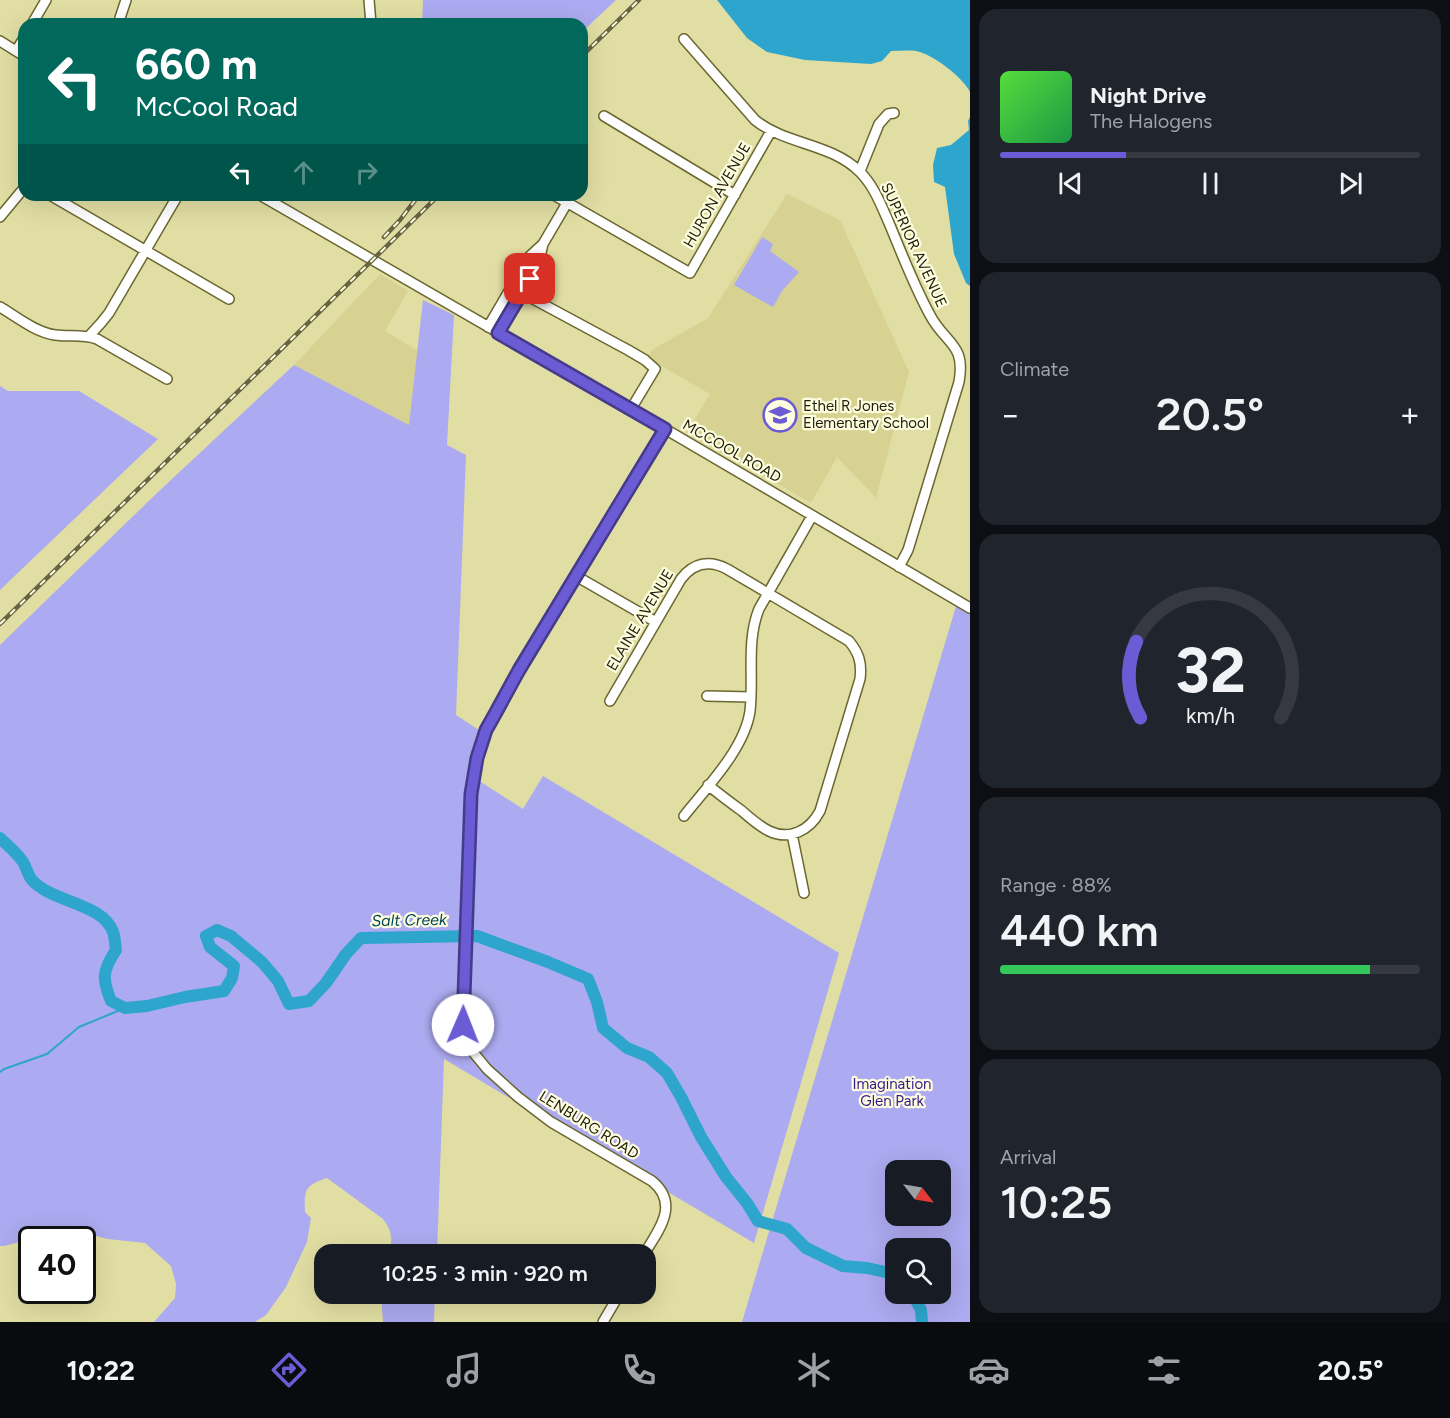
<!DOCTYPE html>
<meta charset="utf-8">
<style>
:root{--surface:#171b24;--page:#20242c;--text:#f1f3f6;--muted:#9ea1a6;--line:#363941;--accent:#6b5bd4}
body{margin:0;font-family:Figtree,sans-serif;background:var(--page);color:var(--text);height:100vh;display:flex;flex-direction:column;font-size:22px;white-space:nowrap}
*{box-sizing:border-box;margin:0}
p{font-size:20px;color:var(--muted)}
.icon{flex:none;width:33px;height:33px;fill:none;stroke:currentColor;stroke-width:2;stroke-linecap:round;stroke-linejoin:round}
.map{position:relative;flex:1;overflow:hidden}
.side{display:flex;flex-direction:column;gap:9px;padding:9px;background:#0d0f14;width:480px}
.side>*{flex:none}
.banner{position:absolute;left:18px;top:18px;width:570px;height:183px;border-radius:18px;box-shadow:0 6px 24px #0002;background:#00695c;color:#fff;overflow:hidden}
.needle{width:39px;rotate:121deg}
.tools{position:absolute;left:885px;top:1160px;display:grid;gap:12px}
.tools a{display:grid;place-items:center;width:66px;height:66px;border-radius:12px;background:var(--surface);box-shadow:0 6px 24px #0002;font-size:30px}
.speed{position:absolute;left:18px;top:1226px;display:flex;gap:12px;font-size:30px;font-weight:700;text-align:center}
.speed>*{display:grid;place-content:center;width:78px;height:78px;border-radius:50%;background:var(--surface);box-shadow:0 6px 24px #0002;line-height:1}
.speed .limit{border:3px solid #111;border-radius:9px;background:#fff;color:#111}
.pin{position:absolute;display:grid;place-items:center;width:51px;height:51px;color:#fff;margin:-26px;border-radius:12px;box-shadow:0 3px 9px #0006}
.me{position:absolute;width:66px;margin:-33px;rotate:1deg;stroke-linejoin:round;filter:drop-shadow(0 0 4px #0008)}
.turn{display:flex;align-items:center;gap:21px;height:126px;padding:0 18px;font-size:27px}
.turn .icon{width:78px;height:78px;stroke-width:2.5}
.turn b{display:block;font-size:42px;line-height:51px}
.lanes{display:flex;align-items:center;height:57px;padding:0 18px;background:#0003;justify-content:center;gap:30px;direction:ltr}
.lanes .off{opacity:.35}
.big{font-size:45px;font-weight:600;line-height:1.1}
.side .tile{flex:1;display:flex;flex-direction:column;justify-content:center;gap:9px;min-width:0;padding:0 21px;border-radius:18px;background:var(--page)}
.side .dial{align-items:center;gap:0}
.dial svg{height:156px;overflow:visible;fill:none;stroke:var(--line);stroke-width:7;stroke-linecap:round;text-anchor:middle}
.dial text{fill:var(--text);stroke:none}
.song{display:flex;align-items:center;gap:18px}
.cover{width:72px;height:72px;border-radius:9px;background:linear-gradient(135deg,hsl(110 70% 55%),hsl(140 70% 35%))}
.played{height:6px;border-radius:3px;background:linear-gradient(90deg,var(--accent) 30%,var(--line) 30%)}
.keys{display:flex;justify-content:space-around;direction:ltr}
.heat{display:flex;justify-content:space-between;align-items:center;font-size:33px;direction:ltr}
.charge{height:9px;border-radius:4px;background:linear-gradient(90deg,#34c759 88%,var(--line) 0)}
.trip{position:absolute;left:314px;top:1244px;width:342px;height:60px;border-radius:18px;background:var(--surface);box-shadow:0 6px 24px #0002;font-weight:600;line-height:60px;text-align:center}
.dock{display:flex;height:96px;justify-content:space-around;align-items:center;background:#090b0e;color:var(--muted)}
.dock .icon{width:42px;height:42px}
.dock .on{color:var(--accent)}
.dock b{font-size:27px;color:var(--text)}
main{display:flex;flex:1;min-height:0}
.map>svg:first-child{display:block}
</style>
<main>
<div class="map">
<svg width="970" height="1322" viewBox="0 0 970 1322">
<rect width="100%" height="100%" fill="#e1dea4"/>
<path fill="#d7d291" d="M787,194L840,220L909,372L876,498L837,457L811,503L687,432L710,394L648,358L652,350L708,318Z
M380,274L408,291L385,331L418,351L409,425L294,365Z"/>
<path fill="#acaaf0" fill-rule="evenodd" d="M423,0H616L582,32V24H422Z
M762,237L773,244L770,251L799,272L782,291L773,307L734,285Z
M423,300L454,315L447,445L466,455L456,715L479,730L467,773L523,809L543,776L839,953L754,1243L444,1059L437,1254H387C394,1241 392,1231 383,1219L327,1178C305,1185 304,1190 305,1212L311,1218L307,1242L286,1287L266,1315L255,1322H154L175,1298L176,1284L171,1266L145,1243L108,1239L77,1231L46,1230L27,1240L4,1246H0V645L157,493L294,365L409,425Z
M0,386L8,391H79L158,439L0,590Z
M957,603L970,611V1322H742ZM896,1170H940V1215H896ZM896,1248H940V1293H896Z
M381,1293H435L434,1322H383Z"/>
<path fill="#2ea5cc" d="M717,0H970V92C963,77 932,54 916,51C908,50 899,51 891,51L882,61L871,64L805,60L767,52L747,38Z
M970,117V286L966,283L954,254L945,187L934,182L933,165L937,148L951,145L969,130L968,121Z"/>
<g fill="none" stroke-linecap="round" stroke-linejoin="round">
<path stroke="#2ea5cc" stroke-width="2" d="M0,1072L4,1069L47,1054L79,1027L125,1008"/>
<path stroke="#2ea5cc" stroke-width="12" d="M0,838C8,846 17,853 23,862C26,867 28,874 31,879C51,903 102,902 113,932C115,937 115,944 116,950C102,971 102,979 111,1001L125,1008L147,1006L185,997L224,991L232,978L234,966L210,947L206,936L217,930L231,936L262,962L278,981L289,1004L309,1001L326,983L346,954L361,938L477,936L548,962L588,979L597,1002L603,1028L627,1048L649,1057L667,1073L681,1097L701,1137L726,1177L747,1203L758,1221L787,1229L806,1248L843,1266L867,1268L890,1273L896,1278
M912,1293L921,1310L922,1322"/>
<defs>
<path id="minor" d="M369,0L371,24
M32,24L46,0
M120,24V18L126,0
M684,39L755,120C786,145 831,143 860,172C874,186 881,205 889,223C902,254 914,286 930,315C945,344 966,343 959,382L908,550L899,567
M0,41L24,56
M16,51L24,38
M604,116L735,195
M860,171L879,124L888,114L894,113
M50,195L229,299
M260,195L631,409L970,608
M554,195L690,273L771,131
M0,217L24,188
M511,287L628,350L645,360L655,369L631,409
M0,307C17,317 35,332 55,335C69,337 83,334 97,339L167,379
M488,327L529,257L543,244L567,203
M498,333L538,265L543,244
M89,336L101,323L109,313L178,195
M576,576L656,622
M707,696L751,697
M610,701L681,579C694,562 710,560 727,569L849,641C859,653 862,663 860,679L820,811C810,830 790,841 769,831C759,826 750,818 742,811C731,803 719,794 708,785
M684,816C707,787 745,748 750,711C754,677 746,641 759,609L812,516
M792,834L804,893
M644,1254C659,1230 680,1204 652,1181L551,1122L518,1097L487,1069L468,1046L464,1033L463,1006L471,794L477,758L486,730L495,714L519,670L665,429
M603,1322L620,1293"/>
</defs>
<use href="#minor" stroke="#6b6731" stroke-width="12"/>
<use href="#minor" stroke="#fff" stroke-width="9"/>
<defs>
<path id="rail" d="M582,56L639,0
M384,237L400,220L419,195
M0,624L439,195"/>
</defs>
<use href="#rail" stroke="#666441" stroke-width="4.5"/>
<use href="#rail" stroke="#fefde0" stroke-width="2" stroke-dasharray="7" stroke-linecap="butt"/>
</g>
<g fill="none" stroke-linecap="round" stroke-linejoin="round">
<defs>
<path id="route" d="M463,1025L471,794L477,758L486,730L495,714L519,670L665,429L498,333L530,279"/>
</defs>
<use href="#route" stroke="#463b8a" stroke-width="15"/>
<use href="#route" stroke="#6b5bd4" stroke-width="10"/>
</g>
<defs>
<symbol id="school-ring" viewBox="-11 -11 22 22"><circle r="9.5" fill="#fefde0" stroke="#6b5bd4" stroke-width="1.5"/><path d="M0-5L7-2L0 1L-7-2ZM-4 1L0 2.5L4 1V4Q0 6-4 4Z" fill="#6b5bd4"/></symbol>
</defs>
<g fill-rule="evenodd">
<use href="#school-ring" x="761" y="396" width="38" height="38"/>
</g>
<g text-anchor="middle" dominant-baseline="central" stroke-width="4.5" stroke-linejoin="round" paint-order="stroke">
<g font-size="15" fill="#201e08" stroke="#fefde0">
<text transform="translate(717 195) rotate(-60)">HURON AVENUE</text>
<text transform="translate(914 245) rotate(65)">SUPERIOR AVENUE</text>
<text transform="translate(732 451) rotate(30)">MCCOOL ROAD</text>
<text transform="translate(640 620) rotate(-59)">ELAINE AVENUE</text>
<text transform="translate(589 1125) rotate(32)">LENBURG ROAD</text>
</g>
<g font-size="15" fill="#201e08" stroke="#fefde0" text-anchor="start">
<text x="803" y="406">Ethel R Jones<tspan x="803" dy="17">Elementary School</tspan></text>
</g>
<g font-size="15" fill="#38198d" stroke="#fefde0">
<text x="892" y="1084">Imagination<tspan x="892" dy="17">Glen Park</tspan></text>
</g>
<g font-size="16" font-style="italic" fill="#00465b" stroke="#fefde0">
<text transform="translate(409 920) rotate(-1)">Salt Creek</text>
</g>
</g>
</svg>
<div class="tools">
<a><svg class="needle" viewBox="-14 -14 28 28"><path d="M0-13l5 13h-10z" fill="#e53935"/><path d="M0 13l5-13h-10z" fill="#9ea1a6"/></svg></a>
<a><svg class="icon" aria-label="search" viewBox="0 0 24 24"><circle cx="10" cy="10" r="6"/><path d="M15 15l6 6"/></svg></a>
</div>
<div class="speed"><div class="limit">40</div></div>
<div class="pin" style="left:530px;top:279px;background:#d93025"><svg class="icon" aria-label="arrive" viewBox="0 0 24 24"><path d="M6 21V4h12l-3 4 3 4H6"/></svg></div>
<svg class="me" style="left:463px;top:1025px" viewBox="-20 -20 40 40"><circle r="19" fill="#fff"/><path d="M0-13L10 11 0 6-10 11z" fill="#6b5bd4"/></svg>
<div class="trip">10:25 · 3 min · 920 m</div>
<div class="banner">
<div class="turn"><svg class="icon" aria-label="left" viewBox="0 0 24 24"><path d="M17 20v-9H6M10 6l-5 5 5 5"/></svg><div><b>660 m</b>McCool Road</div></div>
<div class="lanes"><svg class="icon" aria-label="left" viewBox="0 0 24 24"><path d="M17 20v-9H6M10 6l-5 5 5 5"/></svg><svg class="icon off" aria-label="ahead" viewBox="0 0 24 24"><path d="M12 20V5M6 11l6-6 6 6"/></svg><svg class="icon off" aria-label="right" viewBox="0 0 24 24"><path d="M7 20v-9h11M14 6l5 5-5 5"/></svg></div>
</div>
</div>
<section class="side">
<div class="tile">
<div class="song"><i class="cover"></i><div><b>Night Drive</b><p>The Halogens</p></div></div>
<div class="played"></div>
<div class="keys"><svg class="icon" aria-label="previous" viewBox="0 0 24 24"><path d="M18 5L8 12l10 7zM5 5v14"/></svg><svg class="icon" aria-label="pause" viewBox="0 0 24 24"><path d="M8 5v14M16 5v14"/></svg><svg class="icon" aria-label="next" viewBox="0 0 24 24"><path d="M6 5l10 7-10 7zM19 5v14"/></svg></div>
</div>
<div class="tile"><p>Climate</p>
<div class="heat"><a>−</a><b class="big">20.5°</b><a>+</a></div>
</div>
<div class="tile dial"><svg viewBox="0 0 100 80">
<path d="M14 69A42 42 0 1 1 86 69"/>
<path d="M14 69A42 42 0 0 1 12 30" stroke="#6b5bd4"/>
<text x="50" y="56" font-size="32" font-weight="700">32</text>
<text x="50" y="72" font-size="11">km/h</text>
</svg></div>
<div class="tile"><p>Range · 88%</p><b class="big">440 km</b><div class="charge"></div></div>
<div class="tile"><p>Arrival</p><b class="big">10:25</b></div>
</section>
</main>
<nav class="dock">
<b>10:22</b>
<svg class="icon on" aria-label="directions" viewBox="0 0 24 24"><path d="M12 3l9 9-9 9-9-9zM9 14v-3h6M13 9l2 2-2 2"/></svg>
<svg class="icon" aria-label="music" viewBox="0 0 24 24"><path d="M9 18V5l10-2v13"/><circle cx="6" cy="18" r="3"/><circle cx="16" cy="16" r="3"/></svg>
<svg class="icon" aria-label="phone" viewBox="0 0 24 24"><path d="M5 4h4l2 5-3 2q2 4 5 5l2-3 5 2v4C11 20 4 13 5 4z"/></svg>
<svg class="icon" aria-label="climate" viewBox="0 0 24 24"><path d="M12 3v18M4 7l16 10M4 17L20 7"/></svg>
<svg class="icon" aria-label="car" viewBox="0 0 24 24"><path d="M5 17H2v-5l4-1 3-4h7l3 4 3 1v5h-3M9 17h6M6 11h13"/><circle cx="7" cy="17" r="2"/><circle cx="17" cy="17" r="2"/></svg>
<svg class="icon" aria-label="filters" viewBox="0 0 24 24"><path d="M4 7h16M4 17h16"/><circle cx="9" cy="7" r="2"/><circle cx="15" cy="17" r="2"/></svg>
<b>20.5°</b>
</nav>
